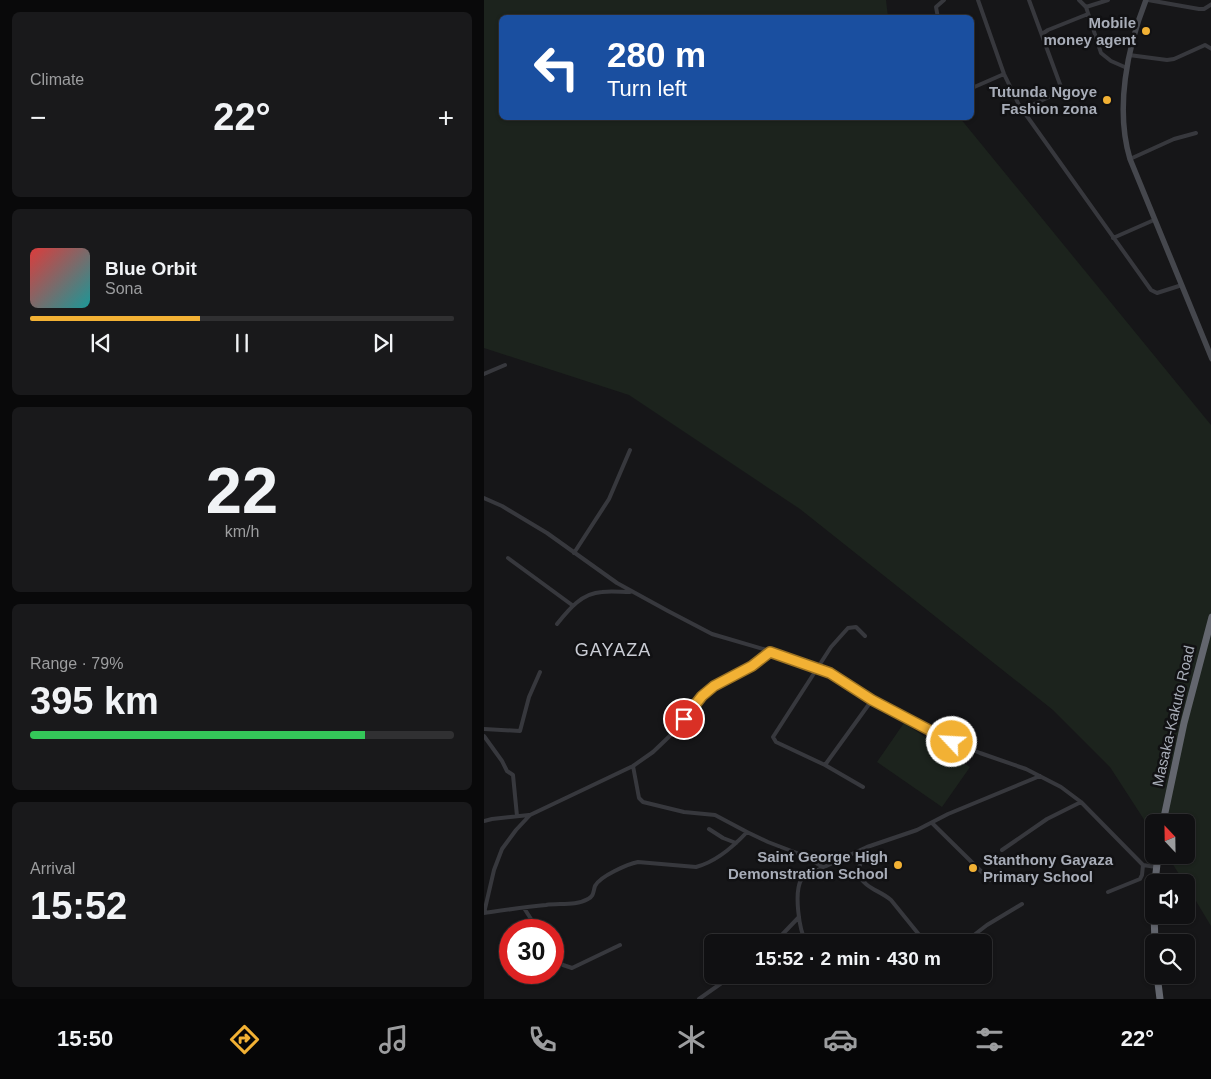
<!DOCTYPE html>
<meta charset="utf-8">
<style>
:root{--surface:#101012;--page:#19191b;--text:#f1f3f6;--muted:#9c9d9f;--line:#303032;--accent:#f2b134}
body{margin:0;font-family:Arial,sans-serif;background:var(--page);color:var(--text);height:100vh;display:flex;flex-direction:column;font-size:19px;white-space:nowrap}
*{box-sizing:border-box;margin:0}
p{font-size:16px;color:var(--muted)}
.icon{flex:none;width:28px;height:28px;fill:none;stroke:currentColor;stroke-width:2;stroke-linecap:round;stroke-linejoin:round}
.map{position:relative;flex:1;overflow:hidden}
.panel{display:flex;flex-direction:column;gap:12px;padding:12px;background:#09090a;width:484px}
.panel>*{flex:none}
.top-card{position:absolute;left:15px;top:15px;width:475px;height:105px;border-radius:8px;box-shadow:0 1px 4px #0004,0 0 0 1px var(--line);background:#1a4fa0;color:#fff;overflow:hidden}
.needle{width:32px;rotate:338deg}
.controls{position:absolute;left:661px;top:814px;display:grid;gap:10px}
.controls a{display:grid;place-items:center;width:50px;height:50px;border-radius:8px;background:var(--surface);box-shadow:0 1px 4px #0004,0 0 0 1px var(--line);font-size:25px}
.speed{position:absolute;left:15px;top:919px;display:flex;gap:10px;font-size:25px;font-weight:700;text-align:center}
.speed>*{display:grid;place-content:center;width:65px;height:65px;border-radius:50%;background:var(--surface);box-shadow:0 1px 4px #0004,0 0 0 1px var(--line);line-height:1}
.speed .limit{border:8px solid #d22;background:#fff;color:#111}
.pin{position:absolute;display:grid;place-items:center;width:42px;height:42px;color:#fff;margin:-21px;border:2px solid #fff;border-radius:50%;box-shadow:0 1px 5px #0007}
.me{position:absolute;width:55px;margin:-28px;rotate:295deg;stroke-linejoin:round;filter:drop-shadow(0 0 4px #0008)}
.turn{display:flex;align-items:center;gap:18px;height:105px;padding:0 25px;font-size:22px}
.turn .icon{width:65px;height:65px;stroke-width:2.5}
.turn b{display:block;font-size:35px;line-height:42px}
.big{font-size:38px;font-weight:700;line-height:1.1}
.panel .card{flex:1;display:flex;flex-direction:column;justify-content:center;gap:8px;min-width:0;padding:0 18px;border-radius:8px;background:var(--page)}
.panel .dial{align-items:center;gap:0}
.dial b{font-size:65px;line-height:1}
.song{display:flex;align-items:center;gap:15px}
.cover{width:60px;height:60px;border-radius:8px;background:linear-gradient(135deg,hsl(0 70% 55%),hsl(180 70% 35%))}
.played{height:5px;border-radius:2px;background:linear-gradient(90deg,var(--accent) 40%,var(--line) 40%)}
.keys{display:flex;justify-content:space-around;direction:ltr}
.heat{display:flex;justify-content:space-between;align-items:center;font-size:28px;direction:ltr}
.charge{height:8px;border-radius:4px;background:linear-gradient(90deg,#34c759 79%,var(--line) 0)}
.trip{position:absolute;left:220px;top:934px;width:288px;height:50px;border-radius:8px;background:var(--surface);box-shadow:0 1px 4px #0004,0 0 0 1px var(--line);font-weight:700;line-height:50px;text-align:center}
.dock{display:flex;height:80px;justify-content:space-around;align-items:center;background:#060607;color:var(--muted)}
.dock .icon{width:35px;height:35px}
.dock .on{color:var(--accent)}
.dock b{font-size:22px;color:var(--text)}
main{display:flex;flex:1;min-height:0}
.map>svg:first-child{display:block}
</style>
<main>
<section class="panel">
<div class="card"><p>Climate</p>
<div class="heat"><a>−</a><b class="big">22°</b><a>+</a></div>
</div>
<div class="card">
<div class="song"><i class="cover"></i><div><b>Blue Orbit</b><p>Sona</p></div></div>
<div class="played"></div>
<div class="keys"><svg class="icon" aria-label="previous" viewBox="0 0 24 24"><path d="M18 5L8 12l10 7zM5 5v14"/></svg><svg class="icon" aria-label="pause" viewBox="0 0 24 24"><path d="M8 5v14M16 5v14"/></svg><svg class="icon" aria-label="next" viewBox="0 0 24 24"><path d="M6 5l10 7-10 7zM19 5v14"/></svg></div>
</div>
<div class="card dial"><b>22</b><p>km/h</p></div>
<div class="card"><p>Range · 79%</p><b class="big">395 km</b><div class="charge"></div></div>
<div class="card"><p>Arrival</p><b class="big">15:52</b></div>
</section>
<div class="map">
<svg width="728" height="999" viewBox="0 0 728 999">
<rect width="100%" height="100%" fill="#161618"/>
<path fill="#1c231d" d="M0,0H402L404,17L18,18V118H476L727,425V926L703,886L702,882H700L683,855H702V822H670V835L626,767L569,710L316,509L145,395L0,348Z
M420,723L486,767L458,807L393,762Z"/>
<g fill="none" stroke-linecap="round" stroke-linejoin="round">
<path stroke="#37383d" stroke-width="4" d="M494,0L520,74L535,105L667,290L673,293L698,285
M595,0L602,7L617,53L627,61L643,68
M664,0L715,9H720L728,4
M602,7L624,0
M454,18L452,7L460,0
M558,34L564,30L604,14
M645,55L683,60L690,59L721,45L728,49
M488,88L520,74
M538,110L575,92L577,87L545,0
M646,159L690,139L712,133
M629,238L670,220
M0,374L21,365
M0,498L18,506L63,533L133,583L184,611L228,634L286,651L346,673L388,700L446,732L496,753L542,769L577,787L597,802L659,865L672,867
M90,553L125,499L146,450
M24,558L88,605
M73,624C85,609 98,593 118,592C127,591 137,592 146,592
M0,729L36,731L45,697L56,672
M0,736L18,761L23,771L29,775L33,816
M341,765L388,700
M149,766L155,798L159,802L200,812L231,815L263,832
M379,787L341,765L292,742L289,737L347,647L364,628L372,627L381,636
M0,821L8,819L45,815
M448,823L506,880
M225,829L239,838L252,843
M383,848L373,872C382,890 394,889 407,900L441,942
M518,850L563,819L597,802
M624,892L656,879L658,875L659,865
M40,908L54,930
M0,913L10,870L18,849L32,830L46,815L149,766L169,752L191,731L218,696L230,687L268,666L286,651
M0,913C21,910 41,907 62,905C75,903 92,906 104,899C110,896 109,892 111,886C116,876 144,864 154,862L212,867C231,862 250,846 263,832L284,842L318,855L339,867
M291,942L315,917
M322,942C315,930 310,893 317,880C318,878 321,877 323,875L383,847L433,830L464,814L556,776
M481,942L503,925L538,904
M69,956L79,965L88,968L136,945
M215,999L249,975"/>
<path stroke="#45474d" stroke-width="5.5" d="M662,0C643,48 631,109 646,159L728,359"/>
<path stroke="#63666e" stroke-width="7" d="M679,822L700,723L728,617
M671,882L674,855
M670,896V907
M670,915L671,942
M673,975L676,999"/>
</g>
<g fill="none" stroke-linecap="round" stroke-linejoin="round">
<defs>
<path id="route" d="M200,719L218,696L230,686L268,666L286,652L346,673L388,700L468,742"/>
</defs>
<use href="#route" stroke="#9d7322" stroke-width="12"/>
<use href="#route" stroke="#f2b134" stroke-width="9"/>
</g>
<g fill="#f2b134" stroke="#111113" stroke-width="2">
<circle cx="662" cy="31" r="5"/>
<circle cx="623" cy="100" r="5"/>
<circle cx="414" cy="865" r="5"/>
<circle cx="489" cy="868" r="5"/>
</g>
<g text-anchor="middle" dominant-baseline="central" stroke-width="5" stroke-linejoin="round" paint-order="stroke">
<g font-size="15" font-weight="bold" fill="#a8adb8" stroke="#111113" text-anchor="end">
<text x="652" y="22">Mobile<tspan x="652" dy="17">money agent</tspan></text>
<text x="613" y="91">Tutunda Ngoye<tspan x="613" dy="17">Fashion zona</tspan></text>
<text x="404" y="856">Saint George High<tspan x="404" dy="17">Demonstration School</tspan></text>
<text x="499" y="859" text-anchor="start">Stanthony Gayaza<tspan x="499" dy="17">Primary School</tspan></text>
</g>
<g font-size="15" fill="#a8adb8" stroke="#111113">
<text transform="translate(689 716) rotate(-77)">Masaka-Kakuto Road</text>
</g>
<g font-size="18" letter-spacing="1" fill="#c9ccd4" stroke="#111113">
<text x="129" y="650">GAYAZA</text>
</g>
</g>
</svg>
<div class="controls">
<a><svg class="needle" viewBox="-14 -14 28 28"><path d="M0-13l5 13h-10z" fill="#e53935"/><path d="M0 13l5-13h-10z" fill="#9c9d9f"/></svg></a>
<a><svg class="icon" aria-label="sound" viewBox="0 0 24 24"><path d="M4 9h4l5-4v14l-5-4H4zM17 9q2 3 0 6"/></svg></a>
<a><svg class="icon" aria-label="search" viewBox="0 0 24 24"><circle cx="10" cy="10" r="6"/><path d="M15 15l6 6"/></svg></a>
</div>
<div class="speed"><div class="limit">30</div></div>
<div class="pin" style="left:200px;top:719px;background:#d93025"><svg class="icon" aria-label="arrive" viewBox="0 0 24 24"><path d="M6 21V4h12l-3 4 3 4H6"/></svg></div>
<svg class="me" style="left:468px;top:742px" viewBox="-20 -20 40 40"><circle r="17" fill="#f2b134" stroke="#fff" stroke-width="3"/><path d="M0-11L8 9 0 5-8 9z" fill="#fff"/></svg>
<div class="trip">15:52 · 2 min · 430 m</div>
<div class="top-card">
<div class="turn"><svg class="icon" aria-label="left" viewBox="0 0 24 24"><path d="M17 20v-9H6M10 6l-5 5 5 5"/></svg><div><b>280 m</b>Turn left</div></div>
</div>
</div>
</main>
<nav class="dock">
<b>15:50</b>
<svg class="icon on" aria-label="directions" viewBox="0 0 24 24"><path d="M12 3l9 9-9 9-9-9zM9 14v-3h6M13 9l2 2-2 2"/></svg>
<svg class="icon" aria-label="music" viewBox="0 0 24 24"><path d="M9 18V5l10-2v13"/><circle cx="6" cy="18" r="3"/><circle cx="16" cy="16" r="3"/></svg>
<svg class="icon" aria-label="phone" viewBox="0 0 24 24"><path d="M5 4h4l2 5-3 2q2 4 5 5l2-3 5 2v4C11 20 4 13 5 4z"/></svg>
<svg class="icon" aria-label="climate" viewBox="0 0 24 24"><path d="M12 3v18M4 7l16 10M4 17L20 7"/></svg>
<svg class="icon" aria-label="car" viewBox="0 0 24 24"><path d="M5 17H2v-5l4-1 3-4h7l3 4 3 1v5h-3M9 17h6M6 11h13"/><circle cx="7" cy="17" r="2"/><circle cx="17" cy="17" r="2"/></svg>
<svg class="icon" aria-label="filters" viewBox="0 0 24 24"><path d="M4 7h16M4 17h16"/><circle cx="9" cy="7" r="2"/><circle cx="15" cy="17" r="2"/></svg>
<b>22°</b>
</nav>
